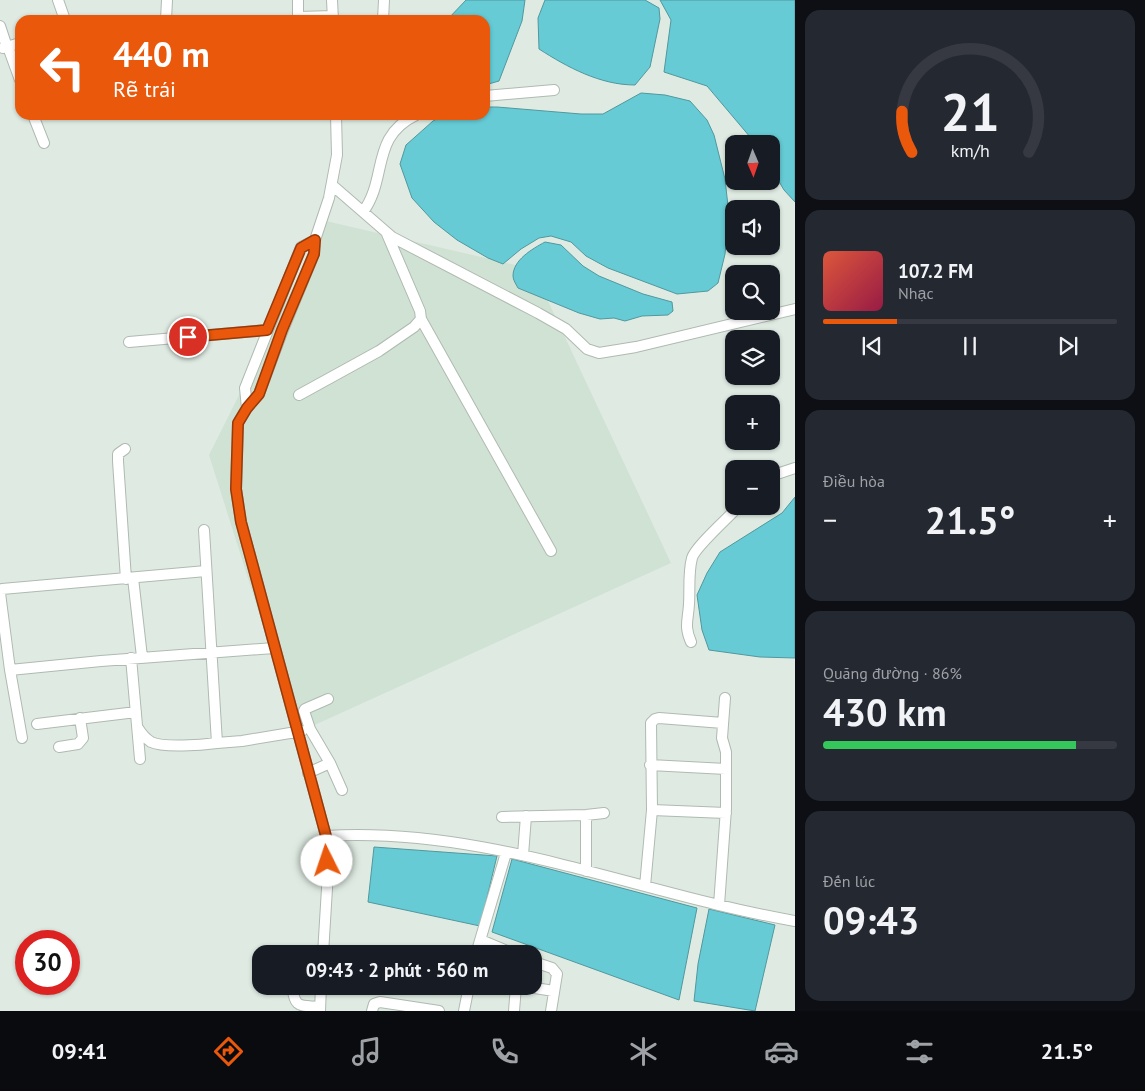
<!DOCTYPE html>
<html lang="vi">
<meta charset="utf-8">
<style>
:root{--surface:#171b24;--page:#242831;--text:#f1f3f6;--muted:#9ea1a6;--line:#363941;--accent:#ea580c}
body{margin:0;font-family:"PT Sans",sans-serif;background:var(--page);color:var(--text);height:100vh;display:flex;flex-direction:column;font-size:19px;white-space:nowrap}
*{box-sizing:border-box;margin:0}
p{font-size:16px;color:var(--muted)}
.icon{flex:none;width:28px;height:28px;fill:none;stroke:currentColor;stroke-width:2;stroke-linecap:round;stroke-linejoin:round}
.map{position:relative;flex:1;overflow:hidden}
.side{display:flex;flex-direction:column;gap:10px;padding:10px;background:#0d0f14;width:350px}
.side>*{flex:none}
.banner{position:absolute;left:15px;top:15px;width:475px;height:105px;border-radius:15px;box-shadow:0 1px 4px #0004;background:#ea580c;color:#fff;overflow:hidden}
.needle{width:32px;rotate:178deg}
.buttons{position:absolute;left:725px;top:135px;display:grid;gap:10px}
.buttons a{display:grid;place-items:center;width:55px;height:55px;border-radius:10px;background:var(--surface);box-shadow:0 1px 4px #0004;font-size:25px}
.speed{position:absolute;left:15px;top:930px;display:flex;gap:10px;font-size:25px;font-weight:700;text-align:center}
.speed>*{display:grid;place-content:center;width:65px;height:65px;border-radius:50%;background:var(--surface);box-shadow:0 1px 4px #0004;line-height:1}
.speed .limit{border:8px solid #d22;background:#fff;color:#111}
.pin{position:absolute;display:grid;place-items:center;width:42px;height:42px;color:#fff;margin:-21px;border:2px solid #fff;border-radius:50%;box-shadow:0 1px 5px #0007}
.me{position:absolute;width:55px;margin:-28px;rotate:356deg;stroke-linejoin:round;filter:drop-shadow(0 0 4px #0008)}
.turn{display:flex;align-items:center;gap:18px;height:105px;padding:0 15px;font-size:22px}
.turn .icon{width:65px;height:65px;stroke-width:2.5}
.turn b{display:block;font-size:35px;line-height:42px}
.big{font-size:38px;font-weight:600;line-height:1.1}
.side .card{flex:1;display:flex;flex-direction:column;justify-content:center;gap:8px;min-width:0;padding:0 18px;border-radius:15px;background:var(--page)}
.side .dial{align-items:center;gap:0}
.dial svg{height:130px;overflow:visible;fill:none;stroke:var(--line);stroke-width:7;stroke-linecap:round;text-anchor:middle}
.dial text{fill:var(--text);stroke:none}
.song{display:flex;align-items:center;gap:15px}
.cover{width:60px;height:60px;border-radius:8px;background:linear-gradient(135deg,hsl(10 70% 55%),hsl(340 70% 35%))}
.played{height:5px;border-radius:2px;background:linear-gradient(90deg,var(--accent) 25%,var(--line) 25%)}
.keys{display:flex;justify-content:space-around;direction:ltr}
.heat{display:flex;justify-content:space-between;align-items:center;font-size:28px;direction:ltr}
.charge{height:8px;border-radius:4px;background:linear-gradient(90deg,#34c759 86%,var(--line) 0)}
.trip{position:absolute;left:252px;top:945px;width:290px;height:50px;border-radius:15px;background:var(--surface);box-shadow:0 1px 4px #0004;font-weight:600;line-height:50px;text-align:center}
.tab-bar{display:flex;height:80px;justify-content:space-around;align-items:center;background:#090b0e;color:var(--muted)}
.tab-bar .icon{width:35px;height:35px}
.tab-bar .current{color:var(--accent)}
.tab-bar b{font-size:22px;color:var(--text)}
main{display:flex;flex:1;min-height:0}
.map>svg:first-child{display:block}
</style>
<main>
<div class="map">
<svg width="795" height="1011" viewBox="0 0 795 1011">
<rect width="100%" height="100%" fill="#dfebe2"/>
<path fill="#d0e2d4" d="M326,221L533,269L671,563L297,733L209,455Z"/>
<path fill="#66cbd5" stroke="#50989e" d="M466,0H525L522,21L499,81L485,85V20H447Z
M545,0H645L659,8L660,19L650,67L635,85C600,85 567,67 539,49L538,18Z
M660,0H795V202L784,190L771,168V144H756L707,86L664,72L671,20Z
M641,93L665,95L690,101L707,120L714,135L725,179L729,215L725,254L718,283L708,291L677,294L608,268L586,256L571,242L551,236L539,238L521,249L503,264L488,258L457,240L434,222L412,198L400,164L406,145L433,121L444,115H485V107H497L581,114H603Z
M545,242L561,245L583,266L599,276L643,294L672,302L673,311L668,315L642,316L625,321L614,318L600,319L579,313L518,288C516,284 513,280 513,276C513,260 532,249 545,242Z
M795,497V658L760,657L709,650L702,630L697,595L707,573L720,552L782,513Z
M374,847L497,856L480,926L368,902Z
M512,859L697,908L679,1000L492,932Z
M709,909L775,925L755,1011L694,1001L698,964Z"/>
<g fill="none" stroke-linecap="round" stroke-linejoin="round">
<defs>
<path id="minor" d="M58,0L65,20
M298,0V17L333,16
M332,0L333,20
M166,20L167,0
M383,20L384,0
M0,26L7,47
M8,47L20,80
M3,48L20,43
M485,96L554,90
M33,115L44,143
M332,185L392,237L538,313L566,329L587,349L599,353L636,347L795,309
M363,212C388,178 370,137 416,115
M421,319L551,551
M129,342L267,330
M299,395L379,351L414,327L421,319L420,311L387,234
M247,408L245,388L301,247L315,240
M125,449L118,454V461L126,579
M771,476L795,468
M133,578L142,657
M691,642C684,626 688,621 689,604C690,589 688,573 692,558C695,547 729,517 739,506
M131,658L140,759
M10,670L101,661L274,648
M328,699L305,709L304,711L310,729L330,763L342,790
M37,724L136,712
M138,728C141,733 145,738 151,742C163,748 202,745 217,743L204,530
M22,738L10,670L0,593L2,589L206,571
M217,743L242,741L302,731
M59,747L78,744L83,738L80,718
M650,765L726,769
M308,773L330,763
M652,810L726,813
M586,815V871
M502,817L586,815L604,813
M326,836C487,826 639,894 795,921
M523,855L526,816
M645,886L652,810L651,723L655,719L659,718L723,723
M719,905L726,809V752L722,738L725,698
M481,940L514,954
M323,954L328,872L326,836L241,522L236,489L238,423L247,408L259,394L283,330L314,254L315,240L329,198L337,155L336,115
M476,954L506,853
M534,962L552,968L557,974L551,1011
M292,986C295,1009 299,1005 320,1007
M522,986L554,991
M320,1011L321,986
M372,1011L374,1004L380,1002L439,1011
M464,1011L469,986
M514,1011L516,986"/>
</defs>
<use href="#minor" stroke="#afbab1" stroke-width="12"/>
<use href="#minor" stroke="#fff" stroke-width="10"/>
</g>
<g fill="none" stroke-linecap="round" stroke-linejoin="round">
<defs>
<path id="route" d="M188,337L267,330L301,248L315,240L314,254L282,330L259,394L247,408L238,423L236,489L241,522L326,836L327,861"/>
</defs>
<use href="#route" stroke="#983908" stroke-width="12"/>
<use href="#route" stroke="#ea580c" stroke-width="9"/>
</g>
</svg>
<div class="buttons">
<a><svg class="needle" viewBox="-14 -14 28 28"><path d="M0-13l5 13h-10z" fill="#e53935"/><path d="M0 13l5-13h-10z" fill="#9ea1a6"/></svg></a>
<a><svg class="icon" aria-label="sound" viewBox="0 0 24 24"><path d="M4 9h4l5-4v14l-5-4H4zM17 9q2 3 0 6"/></svg></a>
<a><svg class="icon" aria-label="search" viewBox="0 0 24 24"><circle cx="10" cy="10" r="6"/><path d="M15 15l6 6"/></svg></a>
<a><svg class="icon" aria-label="layers" viewBox="0 0 24 24"><path d="M12 4l9 5-9 5-9-5zM3 14l9 5 9-5"/></svg></a>
<a>+</a>
<a>−</a>
</div>
<div class="speed"><div class="limit">30</div></div>
<div class="pin" style="left:188px;top:337px;background:#d93025"><svg class="icon" aria-label="arrive" viewBox="0 0 24 24"><path d="M6 21V4h12l-3 4 3 4H6"/></svg></div>
<svg class="me" style="left:327px;top:861px" viewBox="-20 -20 40 40"><circle r="19" fill="#fff"/><path d="M0-13L10 11 0 6-10 11z" fill="#ea580c"/></svg>
<div class="trip">09:43 · 2 phút · 560 m</div>
<div class="banner">
<div class="turn"><svg class="icon" aria-label="left" viewBox="0 0 24 24"><path d="M17 20v-9H6M10 6l-5 5 5 5"/></svg><div><b>440 m</b>Rẽ trái</div></div>
</div>
</div>
<section class="side">
<div class="card dial"><svg viewBox="0 0 100 80">
<path d="M14 69A42 42 0 1 1 86 69"/>
<path d="M14 69A42 42 0 0 1 8 44" stroke="#ea580c"/>
<text x="50" y="56" font-size="32" font-weight="700">21</text>
<text x="50" y="72" font-size="11">km/h</text>
</svg></div>
<div class="card">
<div class="song"><i class="cover"></i><div><b>107.2 FM</b><p>Nhạc</p></div></div>
<div class="played"></div>
<div class="keys"><svg class="icon" aria-label="previous" viewBox="0 0 24 24"><path d="M18 5L8 12l10 7zM5 5v14"/></svg><svg class="icon" aria-label="pause" viewBox="0 0 24 24"><path d="M8 5v14M16 5v14"/></svg><svg class="icon" aria-label="next" viewBox="0 0 24 24"><path d="M6 5l10 7-10 7zM19 5v14"/></svg></div>
</div>
<div class="card"><p>Điều hòa</p>
<div class="heat"><a>−</a><b class="big">21.5°</b><a>+</a></div>
</div>
<div class="card"><p>Quãng đường · 86%</p><b class="big">430 km</b><div class="charge"></div></div>
<div class="card"><p>Đến lúc</p><b class="big">09:43</b></div>
</section>
</main>
<nav class="tab-bar">
<b>09:41</b>
<svg class="icon current" aria-label="directions" viewBox="0 0 24 24"><path d="M12 3l9 9-9 9-9-9zM9 14v-3h6M13 9l2 2-2 2"/></svg>
<svg class="icon" aria-label="music" viewBox="0 0 24 24"><path d="M9 18V5l10-2v13"/><circle cx="6" cy="18" r="3"/><circle cx="16" cy="16" r="3"/></svg>
<svg class="icon" aria-label="phone" viewBox="0 0 24 24"><path d="M5 4h4l2 5-3 2q2 4 5 5l2-3 5 2v4C11 20 4 13 5 4z"/></svg>
<svg class="icon" aria-label="climate" viewBox="0 0 24 24"><path d="M12 3v18M4 7l16 10M4 17L20 7"/></svg>
<svg class="icon" aria-label="car" viewBox="0 0 24 24"><path d="M5 17H2v-5l4-1 3-4h7l3 4 3 1v5h-3M9 17h6M6 11h13"/><circle cx="7" cy="17" r="2"/><circle cx="17" cy="17" r="2"/></svg>
<svg class="icon" aria-label="filters" viewBox="0 0 24 24"><path d="M4 7h16M4 17h16"/><circle cx="9" cy="7" r="2"/><circle cx="15" cy="17" r="2"/></svg>
<b>21.5°</b>
</nav>
